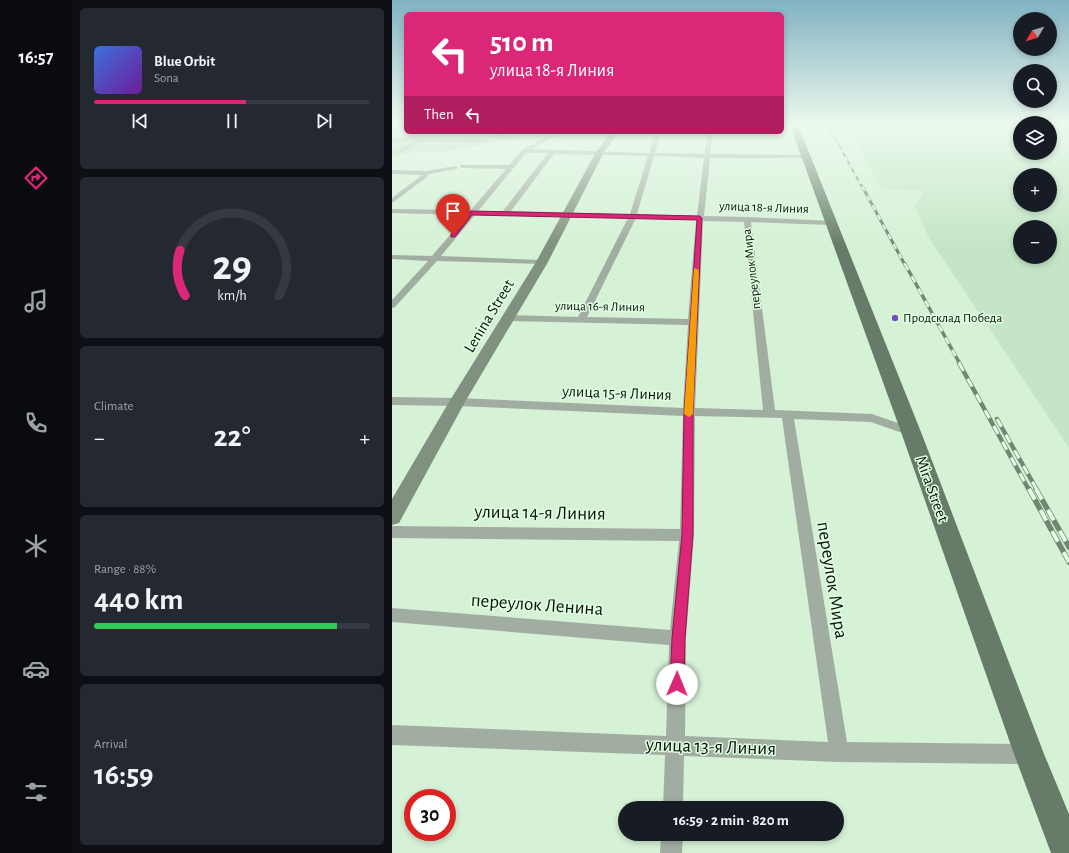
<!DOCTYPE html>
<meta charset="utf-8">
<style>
:root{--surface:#171b24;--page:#242831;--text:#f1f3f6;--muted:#9ea1a6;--line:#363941;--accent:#db2777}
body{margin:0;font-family:"Alegreya Sans",sans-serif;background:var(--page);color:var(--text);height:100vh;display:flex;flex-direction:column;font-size:15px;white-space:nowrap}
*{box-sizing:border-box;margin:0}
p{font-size:13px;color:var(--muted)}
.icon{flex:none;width:22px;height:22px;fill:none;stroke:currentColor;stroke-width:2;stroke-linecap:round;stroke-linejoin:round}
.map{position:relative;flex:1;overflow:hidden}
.panel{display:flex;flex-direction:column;gap:8px;padding:8px;background:#0d0f14;width:320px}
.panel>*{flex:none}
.guide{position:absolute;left:12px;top:12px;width:380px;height:122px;border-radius:6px;box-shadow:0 2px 6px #0003;background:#db2777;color:#fff;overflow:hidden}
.needle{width:26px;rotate:232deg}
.controls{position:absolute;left:621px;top:12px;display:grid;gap:8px}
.controls a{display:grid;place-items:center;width:44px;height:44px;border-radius:50%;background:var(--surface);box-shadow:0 2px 6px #0003;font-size:20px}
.speed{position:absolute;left:12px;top:789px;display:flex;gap:8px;font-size:20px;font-weight:700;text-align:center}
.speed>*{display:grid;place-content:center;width:52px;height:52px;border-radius:50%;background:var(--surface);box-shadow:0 2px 6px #0003;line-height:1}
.speed .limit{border:6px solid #d22;background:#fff;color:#111}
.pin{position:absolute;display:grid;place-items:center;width:34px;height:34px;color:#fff;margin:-41px -17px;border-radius:50% 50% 50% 0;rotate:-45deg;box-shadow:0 0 4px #0007}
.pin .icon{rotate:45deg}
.me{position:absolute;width:44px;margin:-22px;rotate:1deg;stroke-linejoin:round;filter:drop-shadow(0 0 3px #0008)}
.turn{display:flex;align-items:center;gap:14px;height:84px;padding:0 20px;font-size:18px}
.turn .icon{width:52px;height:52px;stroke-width:2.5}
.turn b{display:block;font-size:28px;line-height:34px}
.then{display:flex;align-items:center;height:38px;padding:0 20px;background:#0003;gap:8px;font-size:15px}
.big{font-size:30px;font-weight:700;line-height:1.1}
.panel .tile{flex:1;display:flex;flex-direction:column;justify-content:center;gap:6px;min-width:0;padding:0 14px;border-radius:6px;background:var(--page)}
.panel .dial{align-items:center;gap:0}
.dial svg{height:104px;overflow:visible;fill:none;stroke:var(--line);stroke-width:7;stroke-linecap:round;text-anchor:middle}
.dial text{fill:var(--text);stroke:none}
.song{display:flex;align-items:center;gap:12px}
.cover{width:48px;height:48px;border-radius:6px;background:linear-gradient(135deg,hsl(220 70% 55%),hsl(280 70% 35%))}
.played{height:4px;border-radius:2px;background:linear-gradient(90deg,var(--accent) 55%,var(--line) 55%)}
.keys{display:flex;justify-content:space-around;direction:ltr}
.heat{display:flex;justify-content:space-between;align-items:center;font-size:22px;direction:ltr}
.charge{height:6px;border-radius:3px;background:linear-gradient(90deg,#34c759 88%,var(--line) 0)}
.trip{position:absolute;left:226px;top:801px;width:226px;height:40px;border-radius:20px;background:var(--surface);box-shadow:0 2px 6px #0003;font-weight:700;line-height:40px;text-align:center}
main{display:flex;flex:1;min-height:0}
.tabs{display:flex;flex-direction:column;width:72px;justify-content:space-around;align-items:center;background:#090b0e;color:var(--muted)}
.tabs .icon{width:28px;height:28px}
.tabs .active{color:var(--accent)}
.tabs b{font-size:18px;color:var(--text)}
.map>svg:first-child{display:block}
</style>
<main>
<nav class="tabs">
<b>16:57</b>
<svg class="icon active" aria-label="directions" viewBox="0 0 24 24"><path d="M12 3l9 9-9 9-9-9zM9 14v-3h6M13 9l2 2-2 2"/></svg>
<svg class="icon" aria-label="music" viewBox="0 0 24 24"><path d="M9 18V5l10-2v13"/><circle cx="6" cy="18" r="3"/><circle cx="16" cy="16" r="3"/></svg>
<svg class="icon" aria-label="phone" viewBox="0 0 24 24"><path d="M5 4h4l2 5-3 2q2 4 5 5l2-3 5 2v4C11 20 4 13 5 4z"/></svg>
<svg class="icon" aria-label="climate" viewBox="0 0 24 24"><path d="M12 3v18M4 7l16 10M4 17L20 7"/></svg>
<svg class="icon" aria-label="car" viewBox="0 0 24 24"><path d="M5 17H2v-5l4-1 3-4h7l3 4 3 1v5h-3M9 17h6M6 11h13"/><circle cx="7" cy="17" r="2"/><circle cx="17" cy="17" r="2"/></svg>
<svg class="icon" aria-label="filters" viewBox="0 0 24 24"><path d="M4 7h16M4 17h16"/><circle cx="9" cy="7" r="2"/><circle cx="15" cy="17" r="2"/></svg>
</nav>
<section class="panel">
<div class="tile">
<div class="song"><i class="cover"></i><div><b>Blue Orbit</b><p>Sona</p></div></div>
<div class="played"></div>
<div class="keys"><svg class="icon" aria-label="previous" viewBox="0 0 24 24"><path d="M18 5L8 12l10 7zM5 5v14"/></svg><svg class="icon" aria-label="pause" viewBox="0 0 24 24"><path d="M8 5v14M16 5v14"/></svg><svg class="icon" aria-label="next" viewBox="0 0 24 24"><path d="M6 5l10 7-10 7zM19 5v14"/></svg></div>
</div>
<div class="tile dial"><svg viewBox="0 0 100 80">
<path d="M14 69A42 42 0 1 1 86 69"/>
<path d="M14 69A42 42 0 0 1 10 34" stroke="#db2777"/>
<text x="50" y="56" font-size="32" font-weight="700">29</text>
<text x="50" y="72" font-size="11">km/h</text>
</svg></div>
<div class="tile"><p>Climate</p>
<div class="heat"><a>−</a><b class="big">22°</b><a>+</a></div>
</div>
<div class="tile"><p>Range · 88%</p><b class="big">440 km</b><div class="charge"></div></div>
<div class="tile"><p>Arrival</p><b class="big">16:59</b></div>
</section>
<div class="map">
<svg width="677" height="853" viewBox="0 0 677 853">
<rect width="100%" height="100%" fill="#d5f1d6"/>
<path fill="#c4e6c6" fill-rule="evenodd" d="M454,125H628V153H658V125H677V448L537,238L523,207L532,191L490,189ZM628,175H658V205H628ZM628,227H658V257H628Z"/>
<path fill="#b5dab7" d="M0,125H14V132H134L121,139L55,151L18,153L0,156Z"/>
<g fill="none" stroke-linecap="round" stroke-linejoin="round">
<path fill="#a2ada2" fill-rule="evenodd" d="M658,125L677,126V130L658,128Z
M0,126H14V130H0Z
M91,132H111L112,133L109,135Z
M163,132H170L139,149L257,153L263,132H269L263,153L313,154L315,132H321L318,154L415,155V157L413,158H318L312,216L355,217L441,221V225H438L359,222L383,410L480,414L523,429L525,432L523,435L519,436L479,422L402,419L455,742L637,744L644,747L647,754L644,761L637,764L447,762L292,756L291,808H271L273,755L0,745V725L274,736L277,645L0,622V608L278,630L287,541L0,538V526L288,529L291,416L65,406L0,405V397L65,398L291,408L296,325L115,321L110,318L115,315L186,317L236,218L83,215L49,256L150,260L154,262L150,264L45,261L3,307L0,308V300L36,261L0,259V255L40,256L75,215L0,213V209L79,210L114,169L70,168L68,167V165H117L130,150ZM134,153H156L111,211H86ZM162,154L256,156L238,214L119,211ZM262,156L312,158L305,216L245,214ZM244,218L304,220L296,319L195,317ZM311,221L352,222L371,410L303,408ZM303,416L390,418L436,742L293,736L294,638L302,535Z
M0,138L95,139L98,141L95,143L28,142L9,153L7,152V150L20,142H0Z
M63,166L66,168L65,169L37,174L35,177L0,203V198L30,175L0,174V170L34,171Z
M269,834H291L290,853H268Z"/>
<path fill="#809180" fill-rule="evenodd" d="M219,132H227L212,152L156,262L73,402L7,523L0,525V499L57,402L144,262L204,152Z"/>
<path fill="#677c68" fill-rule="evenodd" d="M398,125H406L529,432L652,754L677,814V853H659L622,754L509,432Z"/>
<defs>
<path id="rail-far4" d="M436,125L470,187"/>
<path id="rail-far3" d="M470,186L513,265"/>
<path id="rail-far2" d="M513,264L568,364"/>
<path id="rail-far1" d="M567,363L637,490
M605,419L645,490"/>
<path id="rail" d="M637,489L677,562
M644,489L677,547"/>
</defs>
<use href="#rail-far4" stroke="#738674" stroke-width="2"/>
<use href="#rail-far3" stroke="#738674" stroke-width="3"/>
<use href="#rail-far2" stroke="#738674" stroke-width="3.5"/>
<use href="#rail-far1" stroke="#738674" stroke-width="4.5"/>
<use href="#rail" stroke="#738674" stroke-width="5.5"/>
<use href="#rail-far4" stroke="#e2fee3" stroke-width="1.5" stroke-dasharray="4.5" stroke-linecap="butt"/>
<use href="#rail-far3" stroke="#e2fee3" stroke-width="2" stroke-dasharray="5.5" stroke-linecap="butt"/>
<use href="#rail-far2" stroke="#e2fee3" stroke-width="2.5" stroke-dasharray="7" stroke-linecap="butt"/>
<use href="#rail-far1" stroke="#e2fee3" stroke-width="3" stroke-dasharray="9" stroke-linecap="butt"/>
<use href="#rail" stroke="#e2fee3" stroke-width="4" stroke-dasharray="12" stroke-linecap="butt"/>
</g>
<linearGradient id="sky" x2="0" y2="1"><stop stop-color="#81b2c2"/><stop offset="0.51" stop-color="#ecf9ed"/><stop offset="1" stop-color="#ecf9ed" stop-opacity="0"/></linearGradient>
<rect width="677" height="245" fill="url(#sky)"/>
<path fill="#db2777" stroke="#8e194d" d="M79,211L308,216L310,218L301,412V534L293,638L292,684L290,689L285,691L280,689L278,684L280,638L290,534L292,412L305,220L80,215L63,237H59V234Z"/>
<path fill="#f59e0b" d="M302,268L307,270L301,414L297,417L292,414Z"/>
<circle fill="#774cc5" stroke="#e2fee3" stroke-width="1.5" cx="503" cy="318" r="4"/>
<g text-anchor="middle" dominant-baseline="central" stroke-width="3" stroke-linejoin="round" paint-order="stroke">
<g font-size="13" fill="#0a130b" stroke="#e2fee3">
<text transform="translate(372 208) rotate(2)">улица 18-я Линия</text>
<text transform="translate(360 269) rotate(-97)">переулок Мира</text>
<text transform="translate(208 307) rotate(1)">улица 16-я Линия</text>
</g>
<g font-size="13" fill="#0a130b" stroke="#e2fee3" text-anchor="start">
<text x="511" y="318">Продсклад Победа</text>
</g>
<g font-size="16" fill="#0a130b" stroke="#e2fee3">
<text transform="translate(97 316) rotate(-59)">Lenina Street</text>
<text transform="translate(225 393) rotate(2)">улица 15-я Линия</text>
<text transform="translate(540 489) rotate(70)">Mira Street</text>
</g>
<g font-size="19" fill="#0a130b" stroke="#e2fee3">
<text transform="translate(148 513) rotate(1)">улица 14-я Линия</text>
<text transform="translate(440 580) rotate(81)">переулок Мира</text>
<text transform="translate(145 605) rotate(4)">переулок Ленина</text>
<text transform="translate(319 747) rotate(2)">улица 13-я Линия</text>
</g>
</g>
</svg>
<div class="controls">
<a><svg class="needle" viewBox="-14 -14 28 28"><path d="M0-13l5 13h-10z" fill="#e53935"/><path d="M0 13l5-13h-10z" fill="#9ea1a6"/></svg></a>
<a><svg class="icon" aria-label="search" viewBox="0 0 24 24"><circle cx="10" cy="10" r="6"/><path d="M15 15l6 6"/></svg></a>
<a><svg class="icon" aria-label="layers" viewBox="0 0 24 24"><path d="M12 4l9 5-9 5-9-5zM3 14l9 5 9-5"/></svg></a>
<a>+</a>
<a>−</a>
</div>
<div class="speed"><div class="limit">30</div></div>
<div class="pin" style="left:61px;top:235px;background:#d93025"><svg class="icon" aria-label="arrive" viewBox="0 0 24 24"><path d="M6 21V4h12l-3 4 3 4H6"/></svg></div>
<svg class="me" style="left:285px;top:684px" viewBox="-20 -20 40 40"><circle r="19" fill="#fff"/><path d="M0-13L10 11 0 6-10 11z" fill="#db2777"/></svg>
<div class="trip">16:59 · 2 min · 820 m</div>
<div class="guide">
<div class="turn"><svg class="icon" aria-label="left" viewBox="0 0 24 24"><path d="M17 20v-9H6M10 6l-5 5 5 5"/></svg><div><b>510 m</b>улица 18-я Линия</div></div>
<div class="then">Then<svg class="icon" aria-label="left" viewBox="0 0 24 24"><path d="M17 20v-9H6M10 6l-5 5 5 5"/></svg></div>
</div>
</div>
</main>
